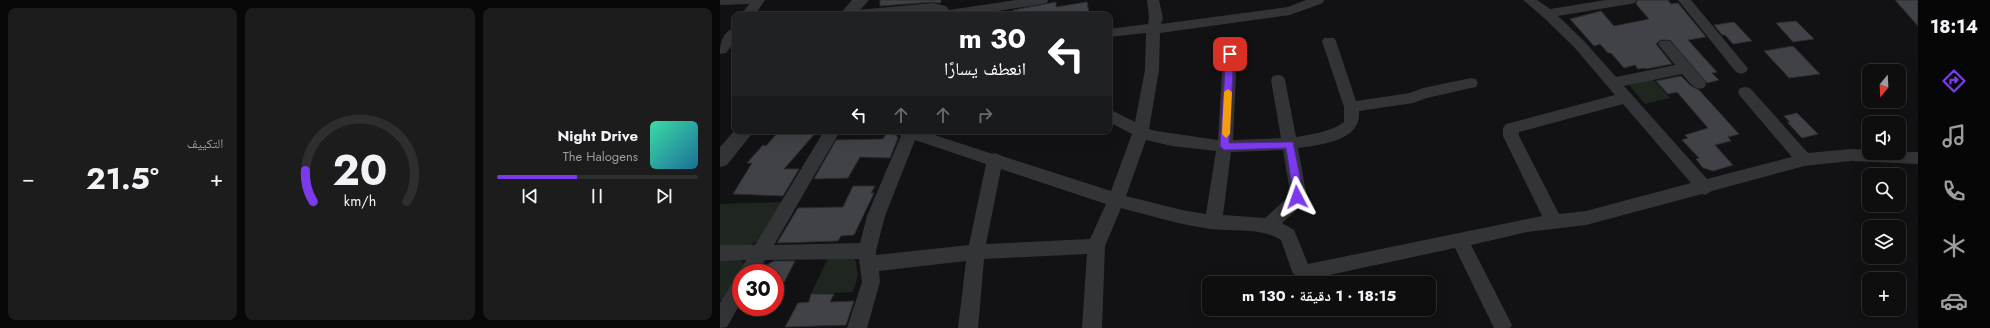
<!DOCTYPE html>
<html lang="ar">
<meta charset="utf-8">
<style>
:root{--surface:#0e0e0f;--page:#1c1c1d;--text:#f1f3f6;--muted:#9b9c9e;--line:#2e2e2f;--accent:#7c3aed}
body{margin:0;font-family:Jost,"Noto Naskh Arabic",sans-serif;background:var(--page);color:var(--text);direction:rtl;height:100vh;display:flex;flex-direction:column;font-size:15px;white-space:nowrap}
*{box-sizing:border-box;margin:0}
p{font-size:13px;color:var(--muted)}
.icon{flex:none;width:22px;height:22px;fill:none;stroke:currentColor;stroke-width:2;stroke-linecap:round;stroke-linejoin:round}
.map{position:relative;flex:1;overflow:hidden;direction:ltr}
.panel{display:flex;flex-direction:column;gap:8px;padding:8px;background:#080808;width:720px}
.panel>*{flex:none}
.guide{position:absolute;left:12px;top:12px;width:380px;height:122px;border-radius:8px;box-shadow:0 4px 16px #0002,0 0 0 1px var(--line);direction:rtl;background:#202124;color:#fff;overflow:hidden}
.needle{width:26px;rotate:198deg}
.controls{position:absolute;left:1142px;top:64px;display:grid;gap:8px}
.controls a{display:grid;place-items:center;width:44px;height:44px;border-radius:8px;background:var(--surface);box-shadow:0 4px 16px #0002,0 0 0 1px var(--line);font-size:20px}
.speed{position:absolute;left:12px;top:264px;display:flex;gap:8px;font-size:20px;font-weight:700;text-align:center}
.speed>*{display:grid;place-content:center;width:52px;height:52px;border-radius:50%;background:var(--surface);box-shadow:0 4px 16px #0002,0 0 0 1px var(--line);line-height:1}
.speed .limit{border:6px solid #d22;background:#fff;color:#111}
.pin{position:absolute;display:grid;place-items:center;width:34px;height:34px;color:#fff;margin:-17px;border-radius:8px;box-shadow:0 2px 6px #0006}
.me{position:absolute;width:44px;margin:-22px;rotate:356deg;stroke-linejoin:round;filter:drop-shadow(0 0 3px #0008)}
.turn{display:flex;align-items:center;gap:14px;height:84px;padding:0 20px;font-size:18px}
.turn .icon{width:52px;height:52px;stroke-width:2.5}
.turn b{display:block;font-size:28px;line-height:34px}
.lanes{display:flex;align-items:center;height:38px;padding:0 20px;background:#0003;justify-content:center;gap:20px;direction:ltr}
.lanes .off{opacity:.35}
.big{font-size:30px;font-weight:700;line-height:1.1}
.panel .card{flex:1;display:flex;flex-direction:column;justify-content:center;gap:6px;min-width:0;padding:0 14px;border-radius:8px;background:var(--page)}
.panel .dial{align-items:center;gap:0}
.dial svg{height:104px;overflow:visible;fill:none;stroke:var(--line);stroke-width:7;stroke-linecap:round;text-anchor:middle}
.dial text{fill:var(--text);stroke:none}
.song{display:flex;align-items:center;gap:12px}
.cover{width:48px;height:48px;border-radius:6px;background:linear-gradient(135deg,hsl(160 70% 55%),hsl(200 70% 35%))}
.played{height:4px;border-radius:2px;background:linear-gradient(90deg,var(--accent) 40%,var(--line) 40%)}
.keys{display:flex;justify-content:space-around;direction:ltr}
.heat{display:flex;justify-content:space-between;align-items:center;font-size:22px;direction:ltr}
.panel .tiles{flex:1;display:grid;gap:8px;grid-template-columns:repeat(3,1fr)}
.trip{position:absolute;left:482px;top:276px;width:234px;height:40px;border-radius:8px;background:var(--surface);box-shadow:0 4px 16px #0002,0 0 0 1px var(--line);font-weight:700;line-height:40px;text-align:center;direction:rtl}
main{display:flex;flex:1;min-height:0}
.tab-bar{display:flex;flex-direction:column;width:72px;justify-content:space-around;align-items:center;background:#060606;color:var(--muted)}
.tab-bar .icon{width:28px;height:28px}
.tab-bar .active{color:var(--accent)}
.tab-bar b{font-size:18px;color:var(--text)}
.map>svg:first-child{display:block}
</style>
<main>
<nav class="tab-bar">
<b>18:14</b>
<svg class="icon active" aria-label="directions" viewBox="0 0 24 24"><path d="M12 3l9 9-9 9-9-9zM9 14v-3h6M13 9l2 2-2 2"/></svg>
<svg class="icon" aria-label="music" viewBox="0 0 24 24"><path d="M9 18V5l10-2v13"/><circle cx="6" cy="18" r="3"/><circle cx="16" cy="16" r="3"/></svg>
<svg class="icon" aria-label="phone" viewBox="0 0 24 24"><path d="M5 4h4l2 5-3 2q2 4 5 5l2-3 5 2v4C11 20 4 13 5 4z"/></svg>
<svg class="icon" aria-label="climate" viewBox="0 0 24 24"><path d="M12 3v18M4 7l16 10M4 17L20 7"/></svg>
<svg class="icon" aria-label="car" viewBox="0 0 24 24"><path d="M5 17H2v-5l4-1 3-4h7l3 4 3 1v5h-3M9 17h6M6 11h13"/><circle cx="7" cy="17" r="2"/><circle cx="17" cy="17" r="2"/></svg>
</nav>
<div class="map">
<svg width="1198" height="328" viewBox="0 0 1198 328">
<rect width="100%" height="100%" fill="#121214"/>
<path fill="#1f2620" d="M933,79L950,98L925,104L909,85Z
M63,202L39,240L31,245L0,246V204Z
M108,258L135,259L138,275L133,292L91,294Z
M20,259L25,265L5,300H0V260Z"/>
<path fill="#414247" stroke="#2c2c2f" d="M160,0H221L220,3L213,2L160,6Z
M917,0H948L951,4L958,3L986,37L968,40L997,72L992,73L999,80L987,83L950,40H940L936,44L952,64L926,69L925,68L918,69L915,65L904,68L891,53H888L880,44L874,46L850,19L881,11L894,26L929,19L916,4Z
M1175,0H1198V26Z
M336,2V7L367,2L369,13L356,15H294L293,10Z
M1076,21L1094,39L1073,42L1056,23Z
M1014,22L1032,41L1013,44L1005,35H1002L994,25Z
M1073,46L1100,74L1069,78L1044,51Z
M961,76L971,86L979,90L1019,134L1008,137L1011,141L995,145L1013,165L993,171L983,168L976,159L979,158L962,140L968,138L965,135L988,128L957,92L948,94L936,81Z
M1077,113L1098,134L1082,138L1067,122H1070L1064,116Z
M59,131H97L64,169H79L63,196L13,194L32,163H27L43,145L46,146Z
M166,134L176,135L178,138L170,158L140,157L128,178L94,179L116,140L163,139Z
M133,186H155L151,193H154L134,235L121,236L118,241L57,243L78,208L123,207Z
M54,261H75L55,300V273H40L43,267Z
M91,294H114L110,302L134,301L126,325L65,327L78,303L89,302Z"/>
<g fill="none" stroke-linecap="round" stroke-linejoin="round">
<path fill="#333438" fill-rule="evenodd" d="M0,0H45L35,15H21L29,4L0,5Z
M296,0H328L327,3L322,4L253,15H219L213,11L172,15H120L122,12L127,11L213,3L226,6L229,10Z
M427,0H439L443,18L441,24L568,7L586,0H604L603,3L570,15L440,33L439,70L429,129L436,131L498,140L503,54L505,51H515L517,54L513,140L561,138L551,80L553,76L558,75L563,76L565,80L576,137C593,134 610,132 624,122V107L602,41L604,38H614L616,41L636,101L690,93L703,88L751,78L756,79L758,83L756,87L751,88L707,98L693,103L639,111C642,141 600,145 578,148L586,192L579,208L562,223L574,230L588,264L822,216L783,136V128L786,124L895,95L854,47L823,17L803,0H817L830,9L886,0H916L915,3L910,4L838,16L864,41L896,77L955,65L938,44L940,41H950L984,80L986,84L984,88C973,91 969,81 962,74L904,86L987,179L1072,157L1020,96L1018,92L1020,88L1025,87L1030,88L1088,153L1131,149L1149,150V153L1198,152V164L1131,161L1084,166L992,191L985,195L982,194L866,225L807,232L751,245L789,319L792,325L790,328H774L735,248L586,280L573,274L561,240C540,227 515,232 491,229C461,225 431,216 401,208L385,246L382,328H362L367,254L264,259L258,328H238L246,261L159,271L160,282L147,328H127L142,282L139,259L45,260L38,273H21V302L7,327L0,328V303L15,279L21,277L19,273L26,260L0,261V245H35L104,131H120L54,245L140,243L147,216L181,136L176,131H202L273,154L275,153L282,156L391,191L412,134L389,122V109L415,122L425,70L426,33L389,37V29L428,24L429,18ZM903,104L971,183L866,211L839,214L799,136V132ZM195,140L266,164L249,245L156,255V251L165,216ZM426,140L452,146L496,151L486,214L462,210L406,196ZM563,150L570,192L567,198L545,218L503,215L511,152ZM281,169L386,204L370,239L266,244Z
M958,0H971L1026,66L1028,69L1026,72L1021,74L1016,72Z
M15,28V41L6,53L0,54C0,43 3,31 15,28Z"/>
<path fill="#333438" fill-rule="evenodd" d="M132,0H149L136,15H119Z
M15,130L34,131L7,165L0,167V147Z"/>
</g>
<path fill="#7c3aed" stroke="#51269a" d="M510,52L514,54L509,143L573,142L583,192L580,200H573L572,197L573,192L566,148L504,150L500,146L506,54Z"/>
<path fill="#f59e0b" d="M508,89L512,92L510,134L506,138L502,134L504,92Z"/>
</svg>
<div class="controls">
<a><svg class="needle" viewBox="-14 -14 28 28"><path d="M0-13l5 13h-10z" fill="#e53935"/><path d="M0 13l5-13h-10z" fill="#9b9c9e"/></svg></a>
<a><svg class="icon" aria-label="sound" viewBox="0 0 24 24"><path d="M4 9h4l5-4v14l-5-4H4zM17 9q2 3 0 6"/></svg></a>
<a><svg class="icon" aria-label="search" viewBox="0 0 24 24"><circle cx="10" cy="10" r="6"/><path d="M15 15l6 6"/></svg></a>
<a><svg class="icon" aria-label="layers" viewBox="0 0 24 24"><path d="M12 4l9 5-9 5-9-5zM3 14l9 5 9-5"/></svg></a>
<a>+</a>
</div>
<div class="speed"><div class="limit">30</div></div>
<div class="pin" style="left:510px;top:54px;background:#d93025"><svg class="icon" aria-label="arrive" viewBox="0 0 24 24"><path d="M6 21V4h12l-3 4 3 4H6"/></svg></div>
<svg class="me" style="left:577px;top:197px" viewBox="-20 -20 40 40"><path d="M0-17L14 15 0 8-14 15z" fill="#7c3aed" stroke="#fff" stroke-width="4"/></svg>
<div class="trip">18:15 · 1 دقيقة · 130 m</div>
<div class="guide">
<div class="turn"><svg class="icon" aria-label="left" viewBox="0 0 24 24"><path d="M17 20v-9H6M10 6l-5 5 5 5"/></svg><div><b>30 m</b>انعطف يسارًا</div></div>
<div class="lanes"><svg class="icon" aria-label="left" viewBox="0 0 24 24"><path d="M17 20v-9H6M10 6l-5 5 5 5"/></svg><svg class="icon off" aria-label="ahead" viewBox="0 0 24 24"><path d="M12 20V5M6 11l6-6 6 6"/></svg><svg class="icon off" aria-label="ahead" viewBox="0 0 24 24"><path d="M12 20V5M6 11l6-6 6 6"/></svg><svg class="icon off" aria-label="right" viewBox="0 0 24 24"><path d="M7 20v-9h11M14 6l5 5-5 5"/></svg></div>
</div>
</div>
<section class="panel">
<div class="tiles">
<div class="card">
<div class="song"><i class="cover"></i><div><b>Night Drive</b><p>The Halogens</p></div></div>
<div class="played"></div>
<div class="keys"><svg class="icon" aria-label="previous" viewBox="0 0 24 24"><path d="M18 5L8 12l10 7zM5 5v14"/></svg><svg class="icon" aria-label="pause" viewBox="0 0 24 24"><path d="M8 5v14M16 5v14"/></svg><svg class="icon" aria-label="next" viewBox="0 0 24 24"><path d="M6 5l10 7-10 7zM19 5v14"/></svg></div>
</div>
<div class="card dial"><svg viewBox="0 0 100 80">
<path d="M14 69A42 42 0 1 1 86 69"/>
<path d="M14 69A42 42 0 0 1 8 45" stroke="#7c3aed"/>
<text x="50" y="56" font-size="32" font-weight="700">20</text>
<text x="50" y="72" font-size="11">km/h</text>
</svg></div>
<div class="card"><p>التكييف</p>
<div class="heat"><a>−</a><b class="big">21.5°</b><a>+</a></div>
</div>
</div>
</section>
</main>
